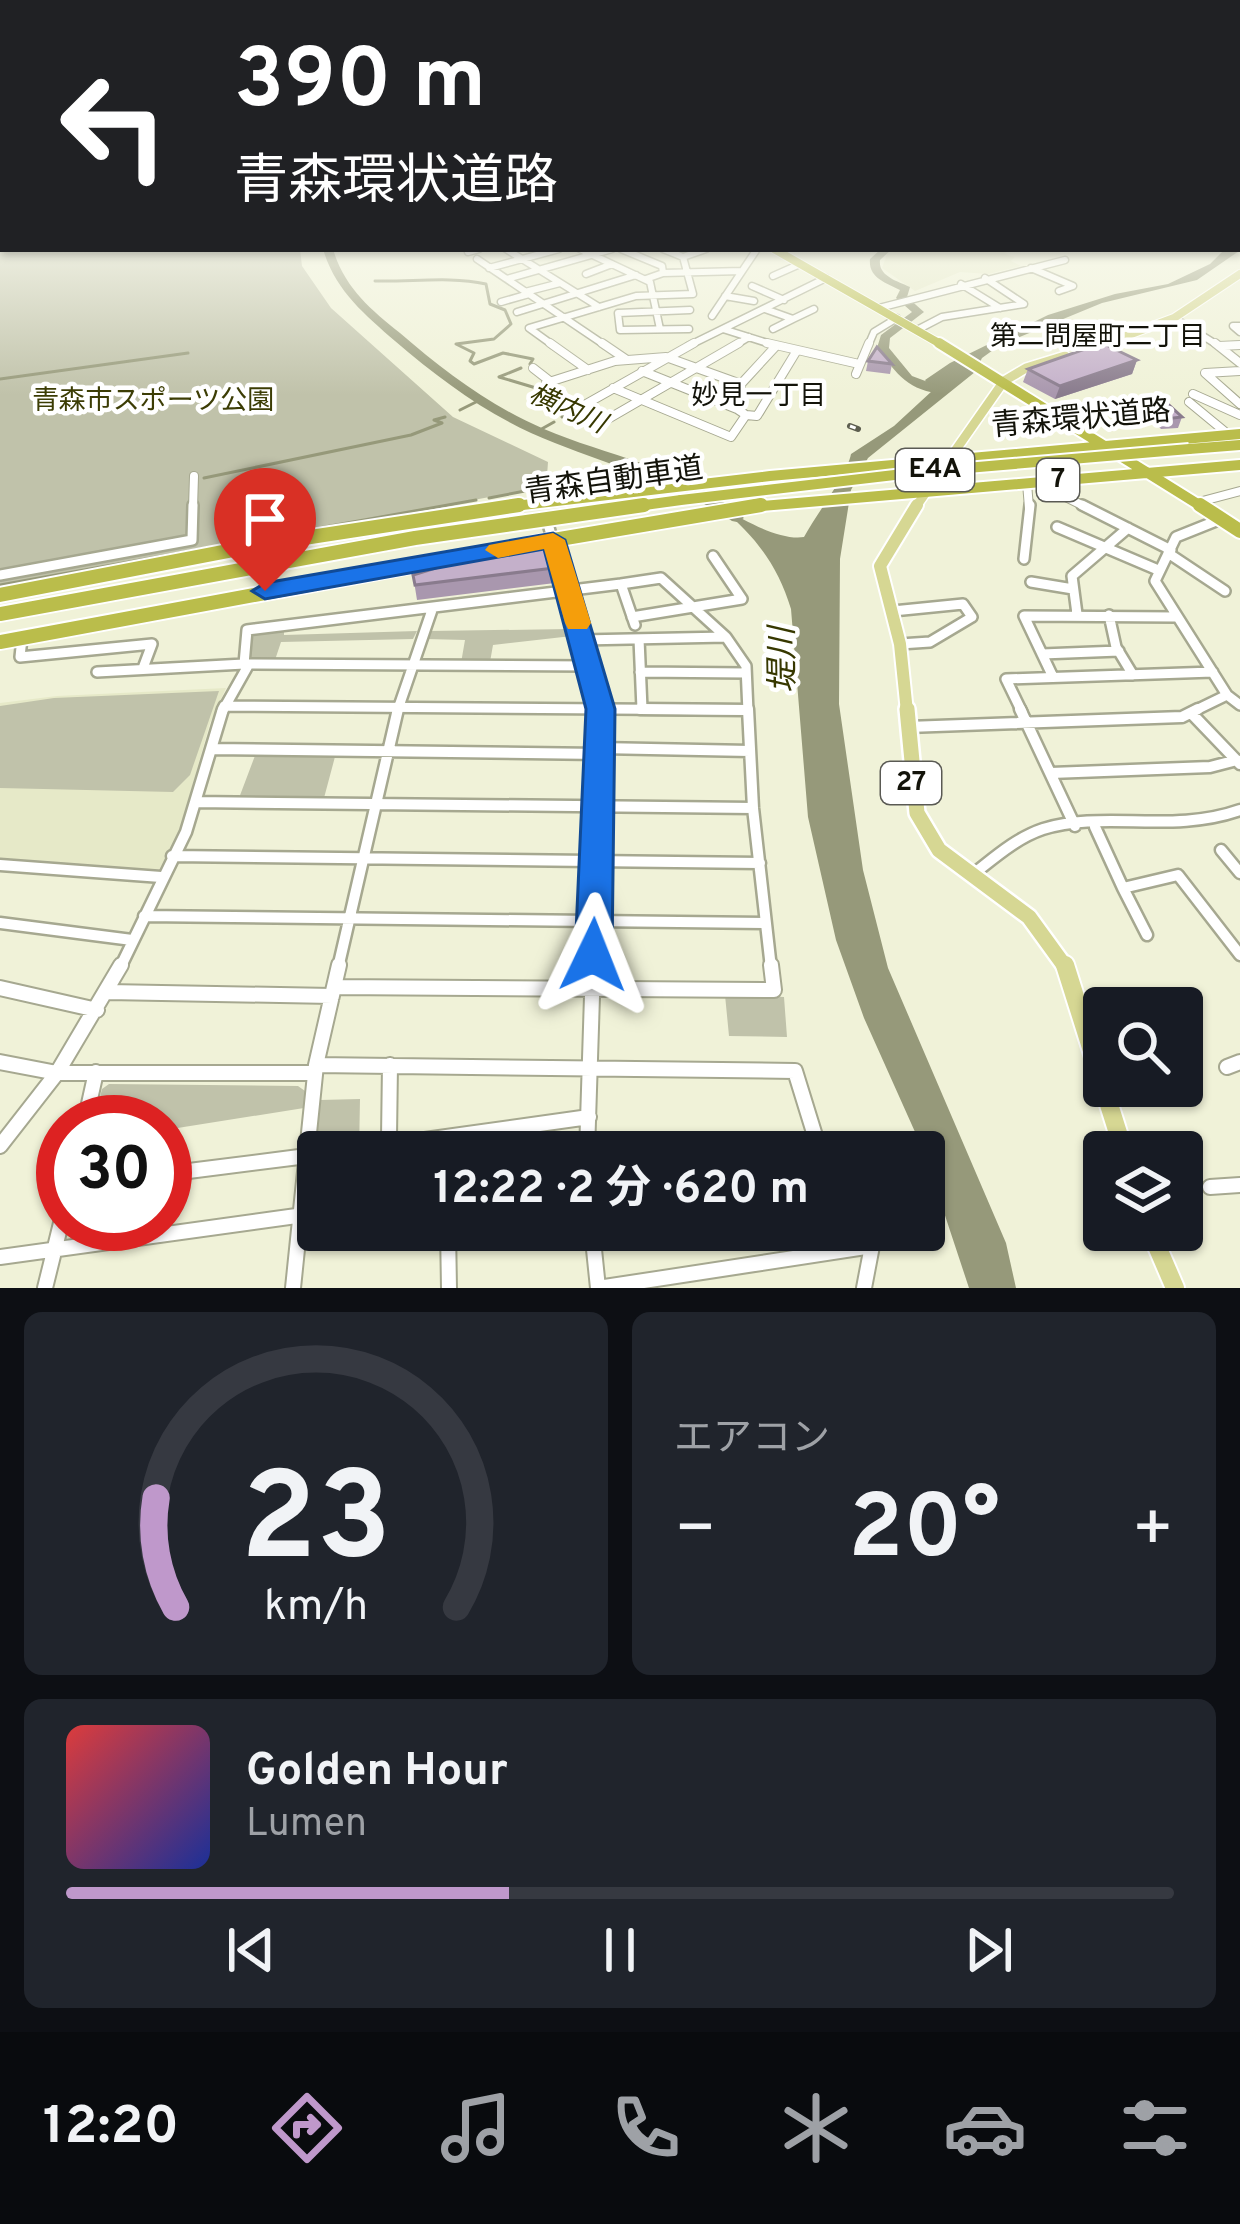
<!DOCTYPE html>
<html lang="ja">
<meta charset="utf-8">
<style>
:root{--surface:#171b24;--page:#20242c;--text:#f1f3f6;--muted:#9ea1a6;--line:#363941;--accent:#bf98cb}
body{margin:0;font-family:Overpass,"Noto Sans JP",sans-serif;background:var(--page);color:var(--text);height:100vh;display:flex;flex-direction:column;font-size:45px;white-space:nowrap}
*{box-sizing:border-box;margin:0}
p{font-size:39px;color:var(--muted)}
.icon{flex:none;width:66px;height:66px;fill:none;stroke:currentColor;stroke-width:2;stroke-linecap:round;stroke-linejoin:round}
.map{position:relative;height:1288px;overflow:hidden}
.sheet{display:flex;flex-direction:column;gap:24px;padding:24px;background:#0d0f14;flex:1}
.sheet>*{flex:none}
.banner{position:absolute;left:0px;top:0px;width:1242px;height:252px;box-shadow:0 3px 9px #0004;background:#202124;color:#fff;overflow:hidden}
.tools{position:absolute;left:1083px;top:987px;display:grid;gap:24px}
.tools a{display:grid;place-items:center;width:120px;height:120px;border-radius:12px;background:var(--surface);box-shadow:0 3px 9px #0004;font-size:60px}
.speed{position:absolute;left:36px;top:1095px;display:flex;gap:24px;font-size:60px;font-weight:700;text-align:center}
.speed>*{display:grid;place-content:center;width:156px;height:156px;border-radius:50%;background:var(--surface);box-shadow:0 3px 9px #0004;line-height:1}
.speed .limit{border:18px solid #d22;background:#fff;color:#111}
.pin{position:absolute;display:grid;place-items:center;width:102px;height:102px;color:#fff;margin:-123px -51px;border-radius:50% 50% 50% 0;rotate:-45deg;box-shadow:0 0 12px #0007}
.pin .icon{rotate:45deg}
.me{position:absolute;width:132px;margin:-66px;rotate:2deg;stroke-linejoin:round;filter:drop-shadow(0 0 9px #0008)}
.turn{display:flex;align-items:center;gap:42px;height:252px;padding:0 36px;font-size:54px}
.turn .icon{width:156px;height:156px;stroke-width:2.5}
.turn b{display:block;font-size:84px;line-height:102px}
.big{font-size:90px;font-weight:700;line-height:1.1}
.sheet .card{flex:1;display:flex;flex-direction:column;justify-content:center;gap:18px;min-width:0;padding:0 42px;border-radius:18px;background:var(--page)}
.sheet .dial{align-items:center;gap:0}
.dial svg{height:312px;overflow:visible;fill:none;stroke:var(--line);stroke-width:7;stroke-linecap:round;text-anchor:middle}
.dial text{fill:var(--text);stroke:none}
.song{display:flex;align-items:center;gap:36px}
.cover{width:144px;height:144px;border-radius:18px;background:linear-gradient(135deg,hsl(0 70% 55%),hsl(230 70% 35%))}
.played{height:12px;border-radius:6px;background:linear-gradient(90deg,var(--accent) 40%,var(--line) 40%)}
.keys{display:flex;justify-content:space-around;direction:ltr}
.heat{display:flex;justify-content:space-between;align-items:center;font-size:66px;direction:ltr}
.sheet .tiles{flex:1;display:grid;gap:24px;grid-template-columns:1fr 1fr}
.card:last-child{grid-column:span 2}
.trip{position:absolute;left:297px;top:1131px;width:648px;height:120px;border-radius:12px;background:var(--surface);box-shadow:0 3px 9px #0004;font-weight:700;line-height:120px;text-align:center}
.tabs{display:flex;height:192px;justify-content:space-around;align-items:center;background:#090b0e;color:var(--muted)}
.tabs .icon{width:84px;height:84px}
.tabs .current{color:var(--accent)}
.tabs b{font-size:54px;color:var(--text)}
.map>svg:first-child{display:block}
</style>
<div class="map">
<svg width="1240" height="1288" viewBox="0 0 1240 1288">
<rect width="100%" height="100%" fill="#f0f2d8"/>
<path fill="#e6e9c8" d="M889,249H1009L1005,254L1015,257L1011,261L1021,266L988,274L960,272L915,291L882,268Z
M226,688L210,723L181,826L160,870L0,860V703L57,696Z"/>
<path fill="#c0c2aa" d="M0,215L3,249H300L302,266L331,308L453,417L548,462L547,476L527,480L528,490L0,587Z
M284,629V635L417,631L413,639L281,642L275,660L250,661L251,634Z
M569,629L572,636L493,645L490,662L461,663L465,640L426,639L430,631Z
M219,691L190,775L173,792L0,788V706L54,698Z
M256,753H336L324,798H239Z
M725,995L784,997L787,1037L729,1036Z
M109,1084L298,1086L305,1091L304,1108L165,1130V1122H94L102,1089Z
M360,1099L359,1152H318L316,1206L310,1200L320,1100Z"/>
<path fill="#96997a" d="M1240,237L1239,251L1197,280L1102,303L1000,345L982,358L975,372L868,458L851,490L840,559L839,704L863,870L888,968L1006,1243L1016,1288H969L924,1152L864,1018L836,940L808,817L791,609C777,563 754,535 717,504C739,518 779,541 804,537C817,513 847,475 851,454L894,426L932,391L925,380L950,363L1048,315L1115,294L1168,284L1210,264L1225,249H1239Z"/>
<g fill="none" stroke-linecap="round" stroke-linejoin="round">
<path stroke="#96997a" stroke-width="3" d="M375,281C413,282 450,276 486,284L490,304L505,310L511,324L494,339L456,344L474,353L470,361L474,364L503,353L533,359L530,364
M521,368L499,377L536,388L569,409L562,417
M0,379L188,353
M460,410L480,400
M538,431L554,422
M658,475H665
M204,478L411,435L442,423L434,420L445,417
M539,489L627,479
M489,498L525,491
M0,585L476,500"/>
<path fill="#96997a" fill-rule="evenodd" d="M323,249H333C344,287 370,309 400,333C444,371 490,406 544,429C609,457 691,469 744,518L737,522L732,521C670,479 599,463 531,433C481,410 437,377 395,341C364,314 335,290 323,249Z
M881,249H892L880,260C878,276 897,281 910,287L907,297L924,312L890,338L889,348L912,376L944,388V394C908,391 898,375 877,348L881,335L912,312L896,298L900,290C886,283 868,278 870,259Z"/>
<defs>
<path id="minor-far4" d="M506,249L599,307
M580,249L650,282L660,329
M621,249L662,266L663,273
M663,249L683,257L706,249
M468,252L479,249
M477,259L606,346
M489,268L559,249
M1031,268L1073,286L1059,291
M586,274L612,264
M773,276L800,264
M507,279L612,249
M646,279L663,273L742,271
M961,284L1000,308
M752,286L784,300
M525,292L560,283
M725,296L754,301
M501,302L529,294
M879,308L1065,260
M765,309L793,319L814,309
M517,312L636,275
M712,316L757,249
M1174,318L1219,346
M1240,326H1233L1240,332
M689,329L620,330L618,313L690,310
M723,329L777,346
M773,329L793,319
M917,330L942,317L1024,304L985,278
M554,346L529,328L636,296L693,294L683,257
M688,346L826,278
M734,346L749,337
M868,346L874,332L897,318
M1220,346L1240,345"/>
<path id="minor-far3" d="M550,343L588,370
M602,343L627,360
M767,343L859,364
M1215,343L1240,363
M1219,346L1240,345
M533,368L551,382
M642,371L737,409
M1240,371L1205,373L1240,404
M856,374L869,343
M546,383L615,361L666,357L741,384
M613,388L731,437L746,415L737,409L741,384L776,346
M1193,394L1240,415
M1189,402L1229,435
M579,408L694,343
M746,415L757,416L796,352
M608,419L739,343
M1035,482L1088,508
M1027,483L1029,508
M1195,503L1240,491
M193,508L194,476"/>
<path id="minor-far2" d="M1082,505L1171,550
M1221,519L1176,537L1155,581L1227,695L1240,705
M548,524L601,712
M1057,527L1158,570
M1168,553L1225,591
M1024,559L1030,505
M0,575L192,540L193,505
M1031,582L1073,589
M621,584L661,578L726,637
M893,611L963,604L972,617L930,642L900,644
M1077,614L1072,576L1128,528
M1109,615L1116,647L1133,675
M632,617L742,599L713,556
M22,638L20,657L152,644L143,668
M639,639L642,709
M582,640L726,637L746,666L748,712
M1042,654L1119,651
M244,664L247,630L621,584L635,625
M97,672L244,664L590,666
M640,672L746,673
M1053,677L1024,616L1176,617
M224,706L747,710
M222,712L249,664
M397,712L432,610
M1022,712L1006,679L1213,672
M1192,712L1227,695"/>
<path id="minor-far1" d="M640,709L747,710
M748,709L753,808L771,968
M1020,709L1075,826
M1193,715L1240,764
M908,727L1182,717L1198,709
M600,748L750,751
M211,749L600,754
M1051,773L1210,767L1237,760
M195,802L753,808
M1095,827L1123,888L1178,875L1240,955
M1221,850L1240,873
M172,856L760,863
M0,865L161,877
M972,875C994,858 1016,838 1043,829C1104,810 1172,834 1240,810
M1123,888L1147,935
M144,916L765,923
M0,923L132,940
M120,968L186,832L223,709
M338,968L398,709
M593,968L601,709"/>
<path id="minor" d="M334,987L774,990L771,965
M0,988L97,1010
M108,992L332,996
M0,1062L57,1073H315
M316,1065L795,1071L820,1152
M390,1065L389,1137L396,1144L589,1117
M1227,1067L1240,1062
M85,1122L96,1072
M0,1146L57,1073L121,965
M587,1152L593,965
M752,1152L815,1143
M165,1174L307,1156
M1210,1187L1240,1185
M448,1230L449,1288
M592,1230L598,1288
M0,1257L318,1213
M45,1288L63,1215
M293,1288L316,1065L339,965
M598,1288L872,1246
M864,1288L872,1246L865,1230"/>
<path id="major-far4" d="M1099,346L1174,318L1240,274"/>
<path id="major-far3" d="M1091,349L1107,343
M915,508L1004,381L1026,368L1065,356"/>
<path id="major-far2" d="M907,712L900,644L880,566L917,505"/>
<path id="major-far1" d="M907,709L917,813L939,850L1029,917L1066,968"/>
<path id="major" d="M1065,965L1124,1152
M1150,1230L1175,1288"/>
<path id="highway-far2" d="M774,249L944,346"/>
<path id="highway-far1" d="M939,343L1204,508
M1189,449L1240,445
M497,508L770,476L1240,434
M623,508L681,500
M739,508L1240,465"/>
<path id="highway" d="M1200,505L1240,531
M530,544L761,505
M0,595L265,544L519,505
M0,614L415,538L644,505
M0,642L449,559"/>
</defs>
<use href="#minor-far4" stroke="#a6a890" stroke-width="9"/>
<use href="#minor-far3" stroke="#a6a890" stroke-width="10"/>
<use href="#minor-far2" stroke="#a6a890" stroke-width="14"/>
<use href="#minor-far1" stroke="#a6a890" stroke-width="15"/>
<use href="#minor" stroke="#a6a890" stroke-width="18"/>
<use href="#major-far4" stroke="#fff" stroke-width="10"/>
<use href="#major-far3" stroke="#fff" stroke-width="12"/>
<use href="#major-far2" stroke="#fff" stroke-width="16"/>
<use href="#major-far1" stroke="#fff" stroke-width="20"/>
<use href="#major" stroke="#fff" stroke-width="22"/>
<use href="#highway-far2" stroke="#fff" stroke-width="10"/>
<use href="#highway-far1" stroke="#fff" stroke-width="14"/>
<use href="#highway" stroke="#fff" stroke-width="18"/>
<use href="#minor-far4" stroke="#fff" stroke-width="6"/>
<use href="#minor-far3" stroke="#fff" stroke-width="8"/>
<use href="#minor-far2" stroke="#fff" stroke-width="9"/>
<use href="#minor-far1" stroke="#fff" stroke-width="10"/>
<use href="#minor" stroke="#fff" stroke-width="14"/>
<use href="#major-far4" stroke="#d6d793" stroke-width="8"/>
<use href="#major-far3" stroke="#d6d793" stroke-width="9"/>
<use href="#major-far2" stroke="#d6d793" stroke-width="12"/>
<use href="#major-far1" stroke="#d6d793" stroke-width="15"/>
<use href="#major" stroke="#d6d793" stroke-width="18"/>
<use href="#highway-far2" stroke="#babd4b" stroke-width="8"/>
<use href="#highway-far1" stroke="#babd4b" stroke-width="10"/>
<use href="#highway" stroke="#babd4b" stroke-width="14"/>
<defs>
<path id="rail" d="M850,426L858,429"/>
</defs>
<use href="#rail" stroke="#5d5e4f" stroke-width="6"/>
<use href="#rail" stroke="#fff" stroke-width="3" stroke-dasharray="6" stroke-linecap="butt"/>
<defs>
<path id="highway-bridge" d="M681,500L920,472L1189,449"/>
</defs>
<use href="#highway-bridge" stroke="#fff" stroke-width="14" stroke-linecap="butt"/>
<use href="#highway-bridge" stroke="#babd4b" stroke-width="10"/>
</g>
<path fill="#a997ae" d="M1137,360L1132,374L1055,399L1023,382L1028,369Z
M868,361L892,364L890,374L866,371Z
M1143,396L1182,417L1178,428L1161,429L1139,406Z
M554,568L555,583L417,600L413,575Z"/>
<path fill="#897b8d" d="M1137,360L1132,374L1055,399L1060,386Z"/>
<path fill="#c4b0ca" stroke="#897b8d" stroke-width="3" d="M1102,343L1137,360L1060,386L1028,369Z
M877,347L892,364L868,361Z
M1157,394L1182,417L1165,419L1143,396Z
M544,539L554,568L415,585L413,575L436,568L434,559Z"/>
<linearGradient id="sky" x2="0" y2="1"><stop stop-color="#87a9bc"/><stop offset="0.54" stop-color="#f8f9ed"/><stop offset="1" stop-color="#f8f9ed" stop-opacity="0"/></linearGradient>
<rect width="1240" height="395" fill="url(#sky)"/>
<path fill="#1a73e8" stroke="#114b97" stroke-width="3" d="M553,533L565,540L615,709L612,955L606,966L593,971L581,966L575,955L586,709L544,549L265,599L252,591L265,583Z"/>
<path fill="#f59e0b" d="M553,533L565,540L591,623L587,629H568L565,623L544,549L498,558L485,550L489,545Z"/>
<g text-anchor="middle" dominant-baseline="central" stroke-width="9" stroke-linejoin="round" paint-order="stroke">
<g font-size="27" fill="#13130a" stroke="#fff">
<text x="1098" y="338">第二問屋町二丁目</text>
<text x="759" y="397">妙見一丁目</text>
</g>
<g font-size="27" fill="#3c3d05" stroke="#fff">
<text x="153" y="402">青森市スポーツ公園</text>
</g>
<g font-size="27" font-style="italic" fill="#373800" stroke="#fff">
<text transform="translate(567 410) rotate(24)">横内川</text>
</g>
<g fill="#fff" stroke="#5a5a54" stroke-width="3">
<rect x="896" y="449" width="78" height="42" rx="9"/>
<rect x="1037" y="459" width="42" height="42" rx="9"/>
<rect x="881" y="762" width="60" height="42" rx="9"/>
</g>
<g font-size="27" font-weight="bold" fill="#13130a">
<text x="935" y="470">E4A</text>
<text x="1058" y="480">7</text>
<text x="911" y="783">27</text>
</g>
<g font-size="30" fill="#13130a" stroke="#fff">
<text transform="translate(1081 420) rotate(-5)">青森環状道路</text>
<text transform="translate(614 482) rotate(-8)">青森自動車道</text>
</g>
<g font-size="33" font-style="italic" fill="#373800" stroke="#fff">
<text transform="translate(785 660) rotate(-91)">堤川</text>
</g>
</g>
</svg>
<div class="tools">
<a><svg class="icon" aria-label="search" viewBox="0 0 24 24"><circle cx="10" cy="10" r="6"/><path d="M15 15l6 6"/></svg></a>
<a><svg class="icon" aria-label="layers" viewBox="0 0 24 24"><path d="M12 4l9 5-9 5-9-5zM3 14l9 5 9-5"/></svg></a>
</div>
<div class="speed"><div class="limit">30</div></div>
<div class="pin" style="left:265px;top:591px;background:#d93025"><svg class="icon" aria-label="arrive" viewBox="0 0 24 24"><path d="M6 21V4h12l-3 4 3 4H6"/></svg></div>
<svg class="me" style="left:593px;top:955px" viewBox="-20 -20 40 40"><path d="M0-17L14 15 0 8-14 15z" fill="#1a73e8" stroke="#fff" stroke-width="4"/></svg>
<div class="trip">12:22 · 2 分 · 620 m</div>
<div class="banner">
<div class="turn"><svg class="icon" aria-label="left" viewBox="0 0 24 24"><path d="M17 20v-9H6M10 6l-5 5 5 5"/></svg><div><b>390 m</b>青森環状道路</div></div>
</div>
</div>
<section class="sheet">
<div class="tiles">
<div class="card dial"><svg viewBox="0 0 100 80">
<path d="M14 69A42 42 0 1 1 86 69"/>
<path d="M14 69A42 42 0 0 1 9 41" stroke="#bf98cb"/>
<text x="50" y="56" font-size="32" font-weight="700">23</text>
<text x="50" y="72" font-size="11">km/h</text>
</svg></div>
<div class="card"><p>エアコン</p>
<div class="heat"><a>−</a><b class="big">20°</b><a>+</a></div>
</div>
<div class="card">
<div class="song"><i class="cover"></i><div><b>Golden Hour</b><p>Lumen</p></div></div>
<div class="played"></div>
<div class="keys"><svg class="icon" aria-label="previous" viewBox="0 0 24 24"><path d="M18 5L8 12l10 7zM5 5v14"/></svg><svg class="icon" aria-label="pause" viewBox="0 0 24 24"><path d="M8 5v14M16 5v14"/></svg><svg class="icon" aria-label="next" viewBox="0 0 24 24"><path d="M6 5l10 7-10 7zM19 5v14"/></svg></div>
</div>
</div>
</section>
<nav class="tabs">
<b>12:20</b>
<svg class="icon current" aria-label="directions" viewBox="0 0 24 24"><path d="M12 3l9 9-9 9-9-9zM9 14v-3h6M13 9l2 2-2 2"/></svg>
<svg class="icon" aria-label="music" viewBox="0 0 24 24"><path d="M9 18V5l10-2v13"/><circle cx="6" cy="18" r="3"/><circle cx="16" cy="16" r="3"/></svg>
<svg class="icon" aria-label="phone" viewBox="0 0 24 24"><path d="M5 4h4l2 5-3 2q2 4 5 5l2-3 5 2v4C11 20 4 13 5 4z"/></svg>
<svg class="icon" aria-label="climate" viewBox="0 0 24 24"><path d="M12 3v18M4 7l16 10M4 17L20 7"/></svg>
<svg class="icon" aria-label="car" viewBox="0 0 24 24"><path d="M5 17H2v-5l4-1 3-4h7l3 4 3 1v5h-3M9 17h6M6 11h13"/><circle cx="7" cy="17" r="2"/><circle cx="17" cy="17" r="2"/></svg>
<svg class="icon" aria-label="filters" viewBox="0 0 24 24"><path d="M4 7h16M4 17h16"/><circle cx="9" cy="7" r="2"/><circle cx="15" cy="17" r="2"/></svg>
</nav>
